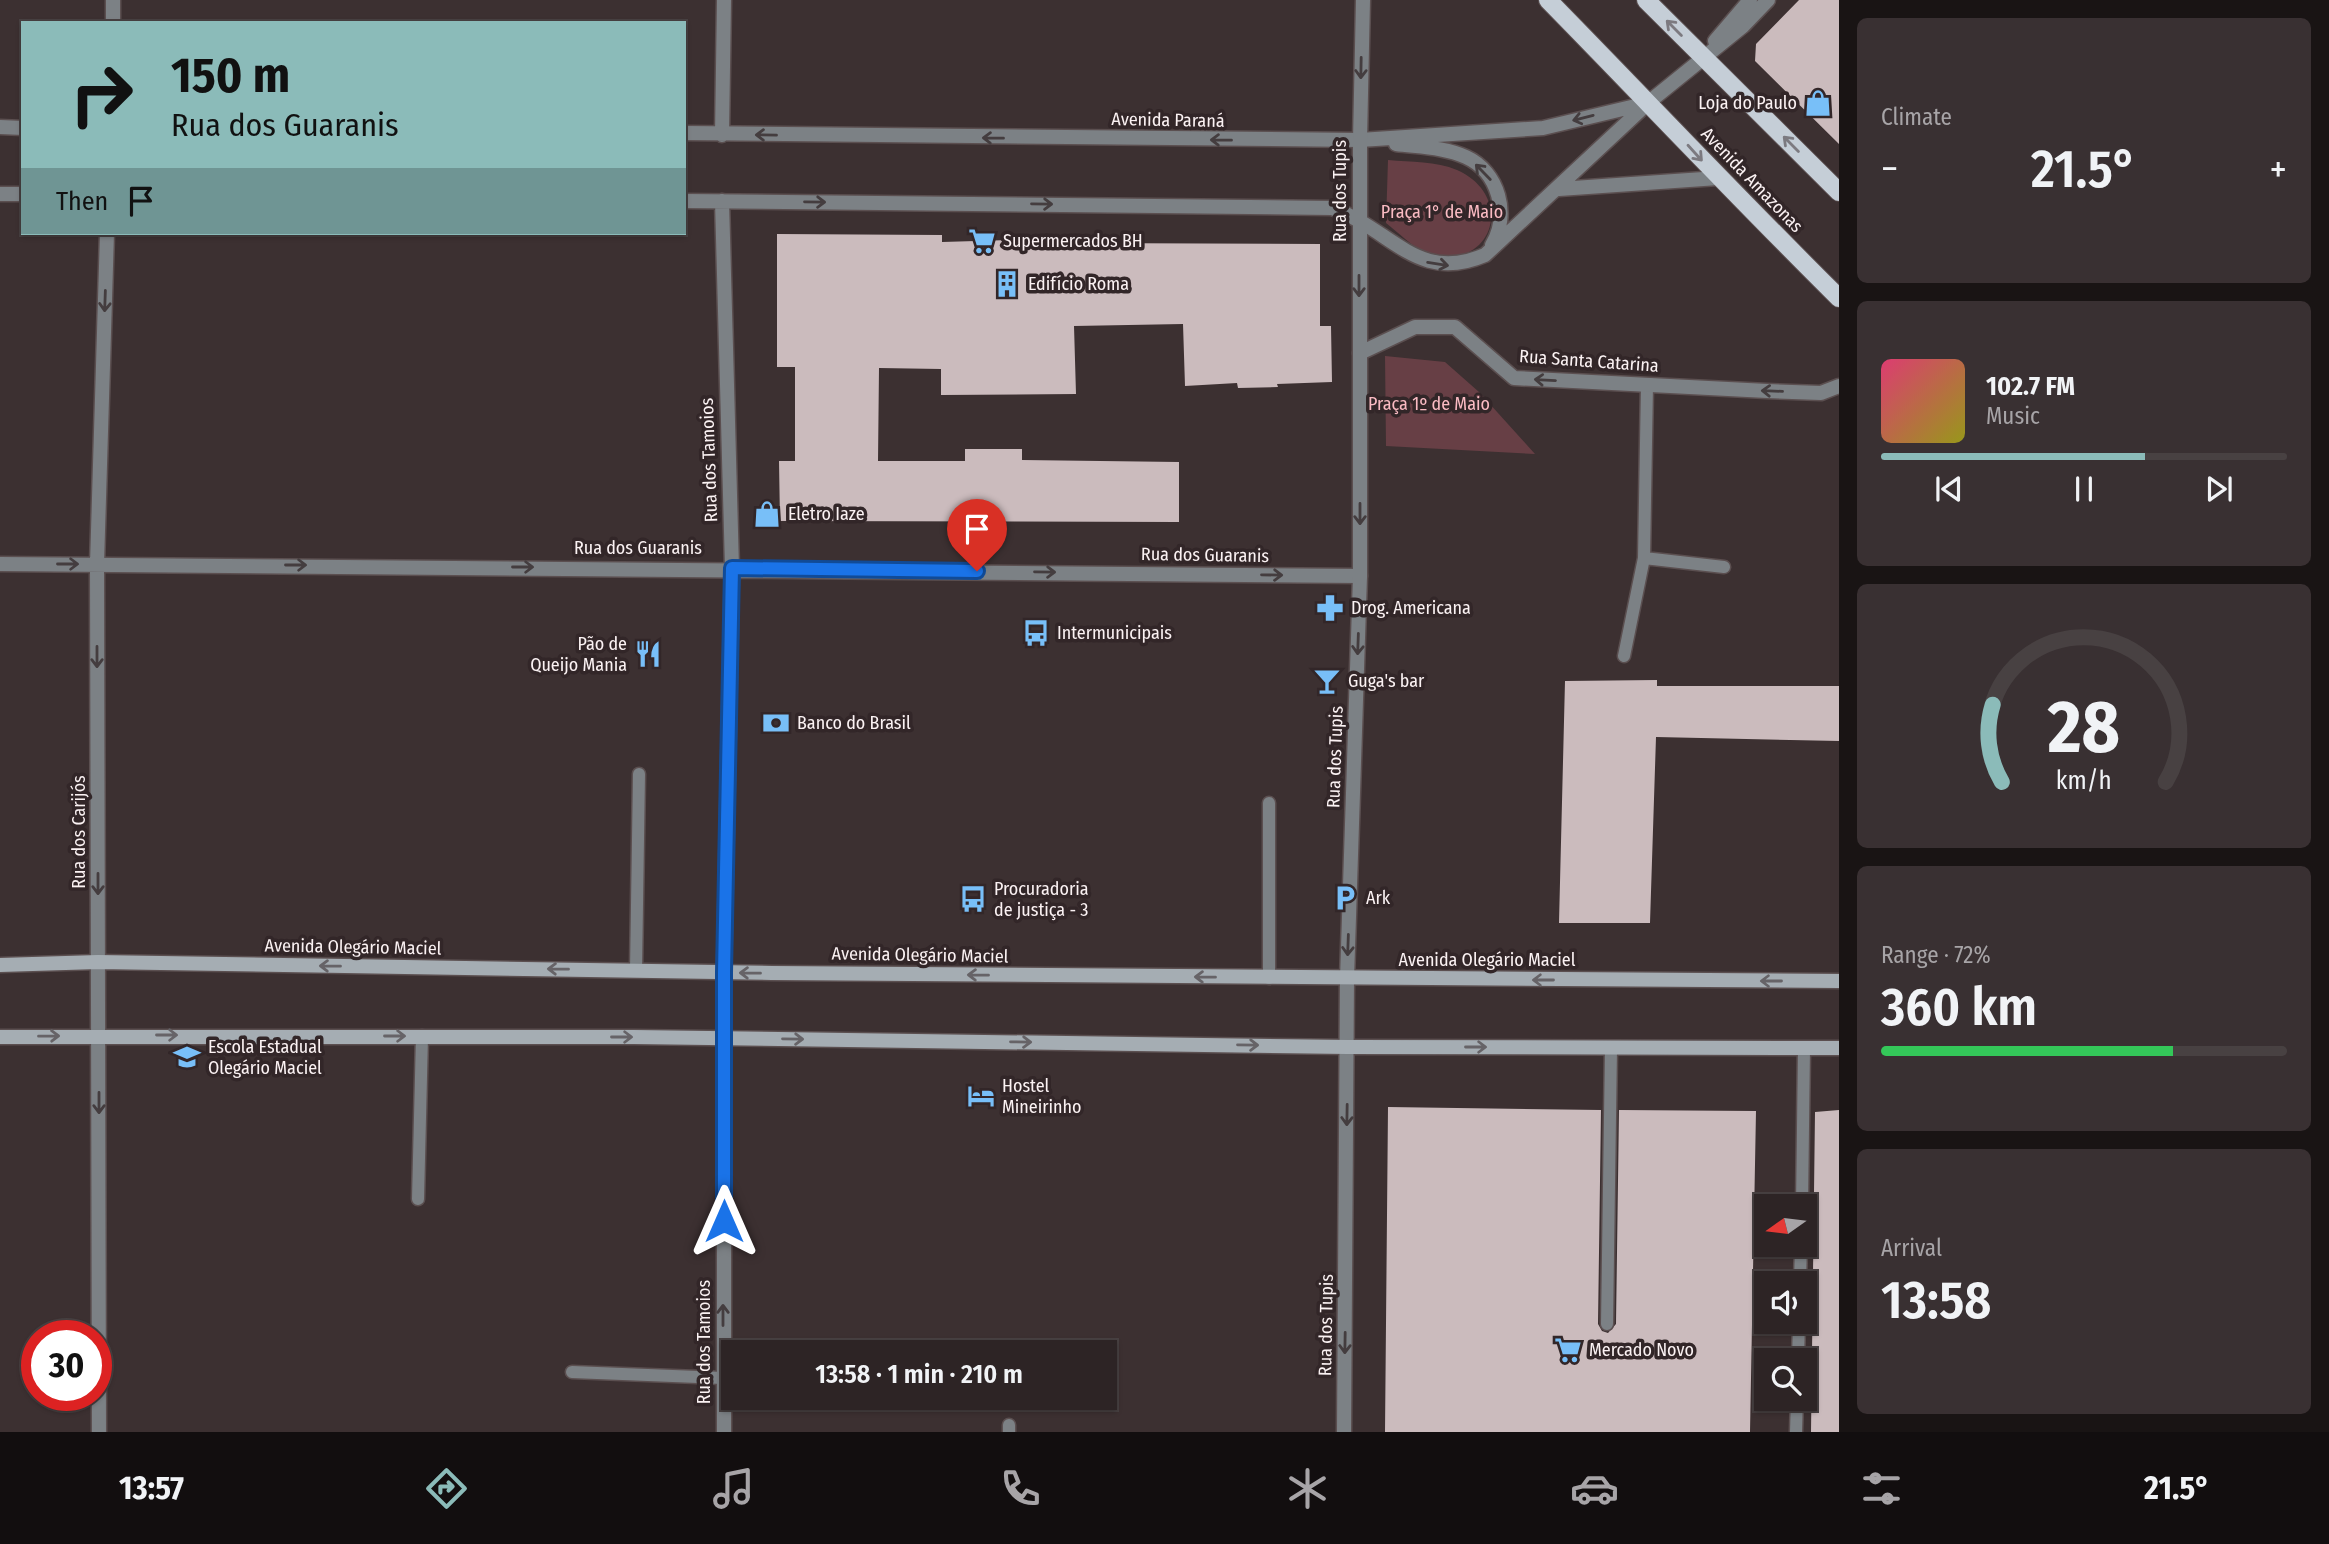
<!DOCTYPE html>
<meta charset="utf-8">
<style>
:root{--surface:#2d2425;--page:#393032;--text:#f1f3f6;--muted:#a7a4a7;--line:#484142;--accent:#8bbbb9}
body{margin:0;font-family:"Fira Sans Condensed",sans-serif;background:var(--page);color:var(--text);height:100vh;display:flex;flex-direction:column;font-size:26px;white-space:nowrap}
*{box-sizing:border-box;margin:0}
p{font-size:23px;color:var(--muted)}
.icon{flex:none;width:38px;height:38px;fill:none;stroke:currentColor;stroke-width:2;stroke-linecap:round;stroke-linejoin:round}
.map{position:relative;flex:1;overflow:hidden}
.details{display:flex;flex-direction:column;gap:18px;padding:18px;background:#191414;width:490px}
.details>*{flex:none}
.hud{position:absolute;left:21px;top:21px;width:665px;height:214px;border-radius:0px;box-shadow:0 2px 5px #0004,0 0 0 2px var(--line);background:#8bbbb9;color:#111;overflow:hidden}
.needle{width:46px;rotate:256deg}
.buttons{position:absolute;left:1754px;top:1194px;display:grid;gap:14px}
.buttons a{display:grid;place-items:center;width:63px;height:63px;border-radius:0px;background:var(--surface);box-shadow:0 2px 5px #0004,0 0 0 2px var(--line);font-size:35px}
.speed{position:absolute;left:21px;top:1320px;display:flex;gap:14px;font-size:35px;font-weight:700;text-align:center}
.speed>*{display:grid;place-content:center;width:91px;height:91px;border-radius:50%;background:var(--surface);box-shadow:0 2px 5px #0004,0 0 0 2px var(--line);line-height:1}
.speed .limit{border:10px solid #d22;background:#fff;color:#111}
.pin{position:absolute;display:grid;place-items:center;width:60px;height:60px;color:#fff;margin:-72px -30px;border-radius:50% 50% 50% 0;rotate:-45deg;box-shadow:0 0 7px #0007}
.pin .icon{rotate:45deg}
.me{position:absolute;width:77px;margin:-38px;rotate:0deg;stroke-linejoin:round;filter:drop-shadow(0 0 5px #0008)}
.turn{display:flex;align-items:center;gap:24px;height:147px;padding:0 35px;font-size:32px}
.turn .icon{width:91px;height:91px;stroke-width:2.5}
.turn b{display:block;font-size:49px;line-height:60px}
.then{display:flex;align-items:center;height:66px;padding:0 35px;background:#0003;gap:14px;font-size:26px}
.big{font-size:52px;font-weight:600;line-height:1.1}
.details .widget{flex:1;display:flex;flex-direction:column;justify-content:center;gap:10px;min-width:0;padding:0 24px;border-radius:10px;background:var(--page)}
.details .dial{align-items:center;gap:0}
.dial svg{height:182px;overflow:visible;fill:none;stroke:var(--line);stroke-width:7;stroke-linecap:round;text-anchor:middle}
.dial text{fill:var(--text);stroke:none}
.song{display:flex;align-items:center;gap:21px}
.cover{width:84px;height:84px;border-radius:10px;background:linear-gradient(135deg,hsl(340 70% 55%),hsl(60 70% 35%))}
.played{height:7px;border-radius:4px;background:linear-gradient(90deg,var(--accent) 65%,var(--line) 65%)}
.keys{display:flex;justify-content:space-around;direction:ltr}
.heat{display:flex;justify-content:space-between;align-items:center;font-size:38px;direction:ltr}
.charge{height:10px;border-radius:5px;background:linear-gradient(90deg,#34c759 72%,var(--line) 0)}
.trip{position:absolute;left:721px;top:1340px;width:396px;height:70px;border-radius:0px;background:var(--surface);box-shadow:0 2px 5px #0004,0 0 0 2px var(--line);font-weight:600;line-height:70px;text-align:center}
.dock{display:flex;height:112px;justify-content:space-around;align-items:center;background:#120e0f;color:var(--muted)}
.dock .icon{width:49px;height:49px}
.dock .current{color:var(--accent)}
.dock b{font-size:32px;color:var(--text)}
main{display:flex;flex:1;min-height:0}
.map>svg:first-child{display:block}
</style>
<main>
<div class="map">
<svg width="1839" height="1432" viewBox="0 0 1839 1432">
<rect width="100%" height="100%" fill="#3c3031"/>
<path fill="#673f45" d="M1388,160C1411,162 1436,161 1457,170C1518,197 1491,276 1425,252C1412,247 1398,232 1386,223Z
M1385,356L1445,362L1479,392L1535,454L1386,446Z"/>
<path fill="#cbbbbd" d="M1799,0H1839V144L1755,61L1756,44Z
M777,234L942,235V242L1071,238L1070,243L1320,244V326H1331L1332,382L1277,384L1278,387L1238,388L1237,383L1185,386L1183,324L1074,326L1076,394L941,395V369L879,368L878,461H965V449H1022V460L1179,462V522L780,521L779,461H795V367H777Z
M1657,680V686H1839V741L1656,737L1650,923H1559L1565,681Z
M1388,1107L1601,1110L1598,1324L1602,1331L1608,1333L1616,1324L1619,1110L1756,1111L1750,1432H1385Z
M1839,1110V1432H1811L1815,1112Z"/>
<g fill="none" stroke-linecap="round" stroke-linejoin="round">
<defs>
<path id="service" d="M1647,385L1644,558L1724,567
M1624,656L1644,558
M1269,803V978
M636,970L639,774
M418,1199L422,1036
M1802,1206L1804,1048
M1800,1283L1801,1244
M1607,1324L1611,1048
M1798,1360L1799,1321
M572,1372L723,1378
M1009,1425V1432
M1796,1432L1797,1398"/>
<path id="minor" d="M113,23V0
M1715,41L1750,0
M0,127L23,128
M684,133L1360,140L1543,128L1648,103
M722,135L724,0
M1396,144C1418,147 1445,147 1466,157C1499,172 1510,215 1492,245
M1559,189L1718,178
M0,194H23
M684,201L1332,208C1393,230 1417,284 1485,255L1649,102L1743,26L1768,0
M722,201L732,568L724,972V1432
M1360,353L1415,327H1455L1514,378L1767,391L1821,393L1839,386
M0,564L1360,576
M99,1432L97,564L107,233"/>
<path id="tertiary" d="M1344,1432L1347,979L1360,576V140L1363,0"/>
<path id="secondary" d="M0,965L98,962L772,973L1839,981
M0,1037H634L1348,1047L1839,1048"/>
<path id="primary" d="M1548,0C1645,99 1740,200 1839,298
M1646,0L1839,192"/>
</defs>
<use href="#service" stroke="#5b4f50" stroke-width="15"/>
<use href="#minor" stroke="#5b4f50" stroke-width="17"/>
<use href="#tertiary" stroke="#5b4f50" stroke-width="17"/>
<use href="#secondary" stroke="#5b4f50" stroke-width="17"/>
<use href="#primary" stroke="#5b4f50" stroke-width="20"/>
<use href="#service" stroke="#7c8185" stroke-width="12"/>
<use href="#minor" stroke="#7c8185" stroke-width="14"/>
<use href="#tertiary" stroke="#7c8185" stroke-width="14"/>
<use href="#secondary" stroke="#a5adb3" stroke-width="14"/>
<use href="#primary" stroke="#c5ced7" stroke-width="18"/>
</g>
<defs><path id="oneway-shaft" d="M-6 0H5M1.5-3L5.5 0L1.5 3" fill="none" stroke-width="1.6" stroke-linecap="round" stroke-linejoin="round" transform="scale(1.75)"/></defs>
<g stroke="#7c7a80">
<use href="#oneway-shaft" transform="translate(1674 28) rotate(-135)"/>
<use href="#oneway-shaft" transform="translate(1791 144) rotate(-135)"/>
<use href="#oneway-shaft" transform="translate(1695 153) rotate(48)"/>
</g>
<g stroke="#443d3f">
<use href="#oneway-shaft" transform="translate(1361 68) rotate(91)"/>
<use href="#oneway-shaft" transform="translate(1583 118) rotate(166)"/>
<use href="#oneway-shaft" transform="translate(766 135) rotate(-179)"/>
<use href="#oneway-shaft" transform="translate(993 138) rotate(-179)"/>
<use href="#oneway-shaft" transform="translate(1221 140) rotate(-179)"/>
<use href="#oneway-shaft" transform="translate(1483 172) rotate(-134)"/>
<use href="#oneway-shaft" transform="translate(815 202) rotate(1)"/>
<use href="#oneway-shaft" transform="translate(1042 204) rotate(1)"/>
<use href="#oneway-shaft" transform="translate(1438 264) rotate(9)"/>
<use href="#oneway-shaft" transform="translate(1359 286) rotate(90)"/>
<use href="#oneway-shaft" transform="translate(105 301) rotate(92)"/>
<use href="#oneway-shaft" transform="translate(1545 380) rotate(-177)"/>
<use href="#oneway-shaft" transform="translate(1772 391) rotate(-178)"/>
<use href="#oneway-shaft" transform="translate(1360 514) rotate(90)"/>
<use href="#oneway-shaft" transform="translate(68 564)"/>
<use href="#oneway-shaft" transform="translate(296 565)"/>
<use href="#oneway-shaft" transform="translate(523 567)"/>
<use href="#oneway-shaft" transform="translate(1045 572) rotate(1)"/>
<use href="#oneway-shaft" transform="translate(1272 575) rotate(1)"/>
<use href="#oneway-shaft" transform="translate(1358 644) rotate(92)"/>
<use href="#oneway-shaft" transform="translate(97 657) rotate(90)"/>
<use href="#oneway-shaft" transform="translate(98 884) rotate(90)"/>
<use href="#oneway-shaft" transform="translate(1348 945) rotate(92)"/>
<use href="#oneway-shaft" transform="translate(99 1103) rotate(90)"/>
<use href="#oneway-shaft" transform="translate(1347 1115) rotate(91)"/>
<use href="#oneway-shaft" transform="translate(723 1315) rotate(-90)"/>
<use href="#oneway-shaft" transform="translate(1345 1343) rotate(91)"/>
</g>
<g stroke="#666367">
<use href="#oneway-shaft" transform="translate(330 966) rotate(-179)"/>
<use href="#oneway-shaft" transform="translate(558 969) rotate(-179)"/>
<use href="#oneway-shaft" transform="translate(750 973) rotate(-179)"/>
<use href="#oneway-shaft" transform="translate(978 975) rotate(-179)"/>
<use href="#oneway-shaft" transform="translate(1205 977) rotate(-179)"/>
<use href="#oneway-shaft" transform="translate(1543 980) rotate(-180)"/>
<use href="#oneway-shaft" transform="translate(1771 981) rotate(-180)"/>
<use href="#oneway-shaft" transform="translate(167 1035)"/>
<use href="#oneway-shaft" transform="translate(49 1036) rotate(-1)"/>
<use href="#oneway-shaft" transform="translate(395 1036)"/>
<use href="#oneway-shaft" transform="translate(622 1037)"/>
<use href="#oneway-shaft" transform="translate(793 1039) rotate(1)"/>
<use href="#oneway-shaft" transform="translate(1021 1042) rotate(1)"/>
<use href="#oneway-shaft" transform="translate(1248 1045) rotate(1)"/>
<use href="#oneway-shaft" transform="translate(1476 1047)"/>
</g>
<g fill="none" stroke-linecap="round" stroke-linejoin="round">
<defs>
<path id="route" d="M724,1221V972L732,568L977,571"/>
</defs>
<use href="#route" stroke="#114b97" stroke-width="18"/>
<use href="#route" stroke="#1a73e8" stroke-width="12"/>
</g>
<defs>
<symbol id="shop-bare" viewBox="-9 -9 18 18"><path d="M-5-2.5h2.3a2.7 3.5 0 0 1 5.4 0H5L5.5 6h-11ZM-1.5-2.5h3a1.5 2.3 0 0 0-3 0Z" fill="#78bff8" stroke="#322628" stroke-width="2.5" paint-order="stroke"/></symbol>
<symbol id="supermarket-bare" viewBox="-9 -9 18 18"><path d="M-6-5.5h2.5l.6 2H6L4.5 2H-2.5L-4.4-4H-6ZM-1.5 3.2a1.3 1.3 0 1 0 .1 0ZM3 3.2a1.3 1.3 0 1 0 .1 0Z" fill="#78bff8" stroke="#322628" stroke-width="2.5" paint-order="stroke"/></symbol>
<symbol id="building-bare" viewBox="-9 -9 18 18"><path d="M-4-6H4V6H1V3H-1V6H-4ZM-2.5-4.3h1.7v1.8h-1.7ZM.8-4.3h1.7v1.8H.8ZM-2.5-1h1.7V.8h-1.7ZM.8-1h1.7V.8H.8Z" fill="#78bff8" stroke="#322628" stroke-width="2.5" paint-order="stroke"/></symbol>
<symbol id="pharmacy-bare" viewBox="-9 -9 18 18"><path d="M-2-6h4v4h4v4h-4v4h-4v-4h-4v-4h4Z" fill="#78bff8" stroke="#322628" stroke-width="2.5" paint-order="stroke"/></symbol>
<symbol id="bus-bare" viewBox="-9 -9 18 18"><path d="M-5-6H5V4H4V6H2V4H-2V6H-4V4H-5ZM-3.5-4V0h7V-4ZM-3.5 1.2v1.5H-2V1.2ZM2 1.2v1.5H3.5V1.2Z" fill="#78bff8" stroke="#322628" stroke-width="2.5" paint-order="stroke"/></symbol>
<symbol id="restaurant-bare" viewBox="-9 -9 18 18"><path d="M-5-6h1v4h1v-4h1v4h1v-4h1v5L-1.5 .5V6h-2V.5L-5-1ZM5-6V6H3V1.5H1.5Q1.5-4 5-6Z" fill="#78bff8" stroke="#322628" stroke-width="2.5" paint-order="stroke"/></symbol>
<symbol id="bar-bare" viewBox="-9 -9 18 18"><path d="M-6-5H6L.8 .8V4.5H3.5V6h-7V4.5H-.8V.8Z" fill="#78bff8" stroke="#322628" stroke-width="2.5" paint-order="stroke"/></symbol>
<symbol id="bank-bare" viewBox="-9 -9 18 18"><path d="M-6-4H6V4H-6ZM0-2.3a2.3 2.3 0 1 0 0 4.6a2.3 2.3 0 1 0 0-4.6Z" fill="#78bff8" stroke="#322628" stroke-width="2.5" paint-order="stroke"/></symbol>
<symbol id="parking-bare" viewBox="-9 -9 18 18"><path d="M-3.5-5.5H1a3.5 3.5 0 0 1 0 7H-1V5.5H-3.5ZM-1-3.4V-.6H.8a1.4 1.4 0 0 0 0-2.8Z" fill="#78bff8" stroke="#322628" stroke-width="2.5" paint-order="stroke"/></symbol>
<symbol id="school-bare" viewBox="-9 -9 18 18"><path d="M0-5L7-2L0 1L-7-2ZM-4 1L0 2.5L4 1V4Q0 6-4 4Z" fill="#78bff8" stroke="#322628" stroke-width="2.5" paint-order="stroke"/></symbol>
<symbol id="hotel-bare" viewBox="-9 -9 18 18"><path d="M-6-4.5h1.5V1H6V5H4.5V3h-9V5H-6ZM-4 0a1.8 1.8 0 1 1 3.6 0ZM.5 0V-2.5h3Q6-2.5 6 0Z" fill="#78bff8" stroke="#322628" stroke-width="2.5" paint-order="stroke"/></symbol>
</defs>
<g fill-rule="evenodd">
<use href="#shop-bare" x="1799" y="84" width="38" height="38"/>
<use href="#supermarket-bare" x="963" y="222" width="38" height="38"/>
<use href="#building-bare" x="988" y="265" width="38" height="38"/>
<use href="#shop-bare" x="748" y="495" width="38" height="38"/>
<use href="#pharmacy-bare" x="1311" y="589" width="38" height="38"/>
<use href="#bus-bare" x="1017" y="614" width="38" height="38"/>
<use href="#restaurant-bare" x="629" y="635" width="38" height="38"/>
<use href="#bar-bare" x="1308" y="662" width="38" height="38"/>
<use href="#bank-bare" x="757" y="704" width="38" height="38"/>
<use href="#parking-bare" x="1326" y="879" width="38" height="38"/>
<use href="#bus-bare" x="954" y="880" width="38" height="38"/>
<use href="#school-bare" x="168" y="1038" width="38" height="38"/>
<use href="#hotel-bare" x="962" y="1077" width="38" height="38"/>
<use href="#supermarket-bare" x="1549" y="1331" width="38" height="38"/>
</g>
<g text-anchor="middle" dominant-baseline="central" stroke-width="7" stroke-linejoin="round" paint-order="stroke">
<g font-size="18" fill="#fbf2f3" stroke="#322628" text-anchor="start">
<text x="1797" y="103" text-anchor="end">Loja do Paulo</text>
<text x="1003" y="241">Supermercados BH</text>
<text x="1028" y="284">Edifício Roma</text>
<text x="788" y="514">Eletro Iaze</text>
<text x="1351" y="608">Drog. Americana</text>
<text x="1057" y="633">Intermunicipais</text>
<text x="627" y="644" text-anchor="end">Pão de<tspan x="627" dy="21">Queijo Mania</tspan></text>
<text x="1348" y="681">Guga's bar</text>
<text x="797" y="723">Banco do Brasil</text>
<text x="994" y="889">Procuradoria<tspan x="994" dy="21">de justiça - 3</tspan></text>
<text x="1366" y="898">Ark</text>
<text x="208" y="1047">Escola Estadual<tspan x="208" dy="21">Olegário Maciel</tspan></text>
<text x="1002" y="1086">Hostel<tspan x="1002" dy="21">Mineirinho</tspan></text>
<text x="1589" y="1350">Mercado Novo</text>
</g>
<g font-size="18" fill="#fbf2f3" stroke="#322628">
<text transform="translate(1168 120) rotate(1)">Avenida Paraná</text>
<text transform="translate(1752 180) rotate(46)">Avenida Amazonas</text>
<text transform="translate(1340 191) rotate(-90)">Rua dos Tupis</text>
<text transform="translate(1589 361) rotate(4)">Rua Santa Catarina</text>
<text transform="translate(709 460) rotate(-92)">Rua dos Tamoios</text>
<text x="638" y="548">Rua dos Guaranis</text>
<text transform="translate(1205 555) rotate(1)">Rua dos Guaranis</text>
<text transform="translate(1335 757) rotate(-88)">Rua dos Tupis</text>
<text transform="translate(79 832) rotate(-90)">Rua dos Carijós</text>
<text transform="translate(353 947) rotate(1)">Avenida Olegário Maciel</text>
<text transform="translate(920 955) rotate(1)">Avenida Olegário Maciel</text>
<text x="1487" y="960">Avenida Olegário Maciel</text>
<text transform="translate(1326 1325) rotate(-89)">Rua dos Tupis</text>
<text transform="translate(704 1342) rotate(-90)">Rua dos Tamoios</text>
</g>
<g font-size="18" fill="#fabbc3" stroke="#322628">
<text x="1442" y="212">Praça 1° de Maio</text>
<text x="1429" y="404">Praça 1º de Maio</text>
</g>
</g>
</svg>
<div class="buttons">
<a><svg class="needle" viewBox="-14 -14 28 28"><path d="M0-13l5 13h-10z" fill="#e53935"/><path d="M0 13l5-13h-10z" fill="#a7a4a7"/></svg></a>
<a><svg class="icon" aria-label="sound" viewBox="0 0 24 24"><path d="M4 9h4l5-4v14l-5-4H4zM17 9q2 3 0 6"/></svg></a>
<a><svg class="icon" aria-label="search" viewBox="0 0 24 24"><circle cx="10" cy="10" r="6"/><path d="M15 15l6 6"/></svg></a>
</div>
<div class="speed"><div class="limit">30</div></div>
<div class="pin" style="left:977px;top:571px;background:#d93025"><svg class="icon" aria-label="arrive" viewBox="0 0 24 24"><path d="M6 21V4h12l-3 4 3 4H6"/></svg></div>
<svg class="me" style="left:724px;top:1221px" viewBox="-20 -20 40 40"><path d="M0-17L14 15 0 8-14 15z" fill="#1a73e8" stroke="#fff" stroke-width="4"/></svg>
<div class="trip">13:58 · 1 min · 210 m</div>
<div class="hud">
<div class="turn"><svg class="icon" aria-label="right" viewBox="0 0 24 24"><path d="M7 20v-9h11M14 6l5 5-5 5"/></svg><div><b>150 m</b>Rua dos Guaranis</div></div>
<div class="then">Then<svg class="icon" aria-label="arrive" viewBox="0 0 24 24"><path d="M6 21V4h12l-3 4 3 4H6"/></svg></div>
</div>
</div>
<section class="details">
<div class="widget"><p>Climate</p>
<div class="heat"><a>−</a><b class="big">21.5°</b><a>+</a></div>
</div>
<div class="widget">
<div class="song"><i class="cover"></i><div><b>102.7 FM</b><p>Music</p></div></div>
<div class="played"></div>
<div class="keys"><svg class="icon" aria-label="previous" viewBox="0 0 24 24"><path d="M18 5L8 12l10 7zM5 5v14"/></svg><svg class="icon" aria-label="pause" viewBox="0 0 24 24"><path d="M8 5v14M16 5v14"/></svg><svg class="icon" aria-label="next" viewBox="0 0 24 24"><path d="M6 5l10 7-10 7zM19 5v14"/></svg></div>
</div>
<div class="widget dial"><svg viewBox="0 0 100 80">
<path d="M14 69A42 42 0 1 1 86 69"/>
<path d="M14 69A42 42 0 0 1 10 35" stroke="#8bbbb9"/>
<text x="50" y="56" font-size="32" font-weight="700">28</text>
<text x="50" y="72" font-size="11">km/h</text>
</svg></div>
<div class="widget"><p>Range · 72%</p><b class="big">360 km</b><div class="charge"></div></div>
<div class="widget"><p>Arrival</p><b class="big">13:58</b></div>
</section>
</main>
<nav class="dock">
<b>13:57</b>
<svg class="icon current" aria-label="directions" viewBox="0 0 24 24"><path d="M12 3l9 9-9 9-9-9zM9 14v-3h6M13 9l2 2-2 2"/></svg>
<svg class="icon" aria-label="music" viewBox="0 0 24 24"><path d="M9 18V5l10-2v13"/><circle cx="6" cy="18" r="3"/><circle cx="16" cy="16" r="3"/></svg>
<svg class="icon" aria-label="phone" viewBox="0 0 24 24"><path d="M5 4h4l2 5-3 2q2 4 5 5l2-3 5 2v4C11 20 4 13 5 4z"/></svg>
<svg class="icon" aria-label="climate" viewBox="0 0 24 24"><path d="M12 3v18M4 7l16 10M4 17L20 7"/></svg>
<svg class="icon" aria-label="car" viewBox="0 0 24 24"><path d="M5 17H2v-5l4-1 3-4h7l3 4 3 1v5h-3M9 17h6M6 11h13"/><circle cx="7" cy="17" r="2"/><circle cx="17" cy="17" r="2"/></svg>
<svg class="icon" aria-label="filters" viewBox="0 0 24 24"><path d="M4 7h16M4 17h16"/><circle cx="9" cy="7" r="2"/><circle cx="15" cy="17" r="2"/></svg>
<b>21.5°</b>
</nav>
